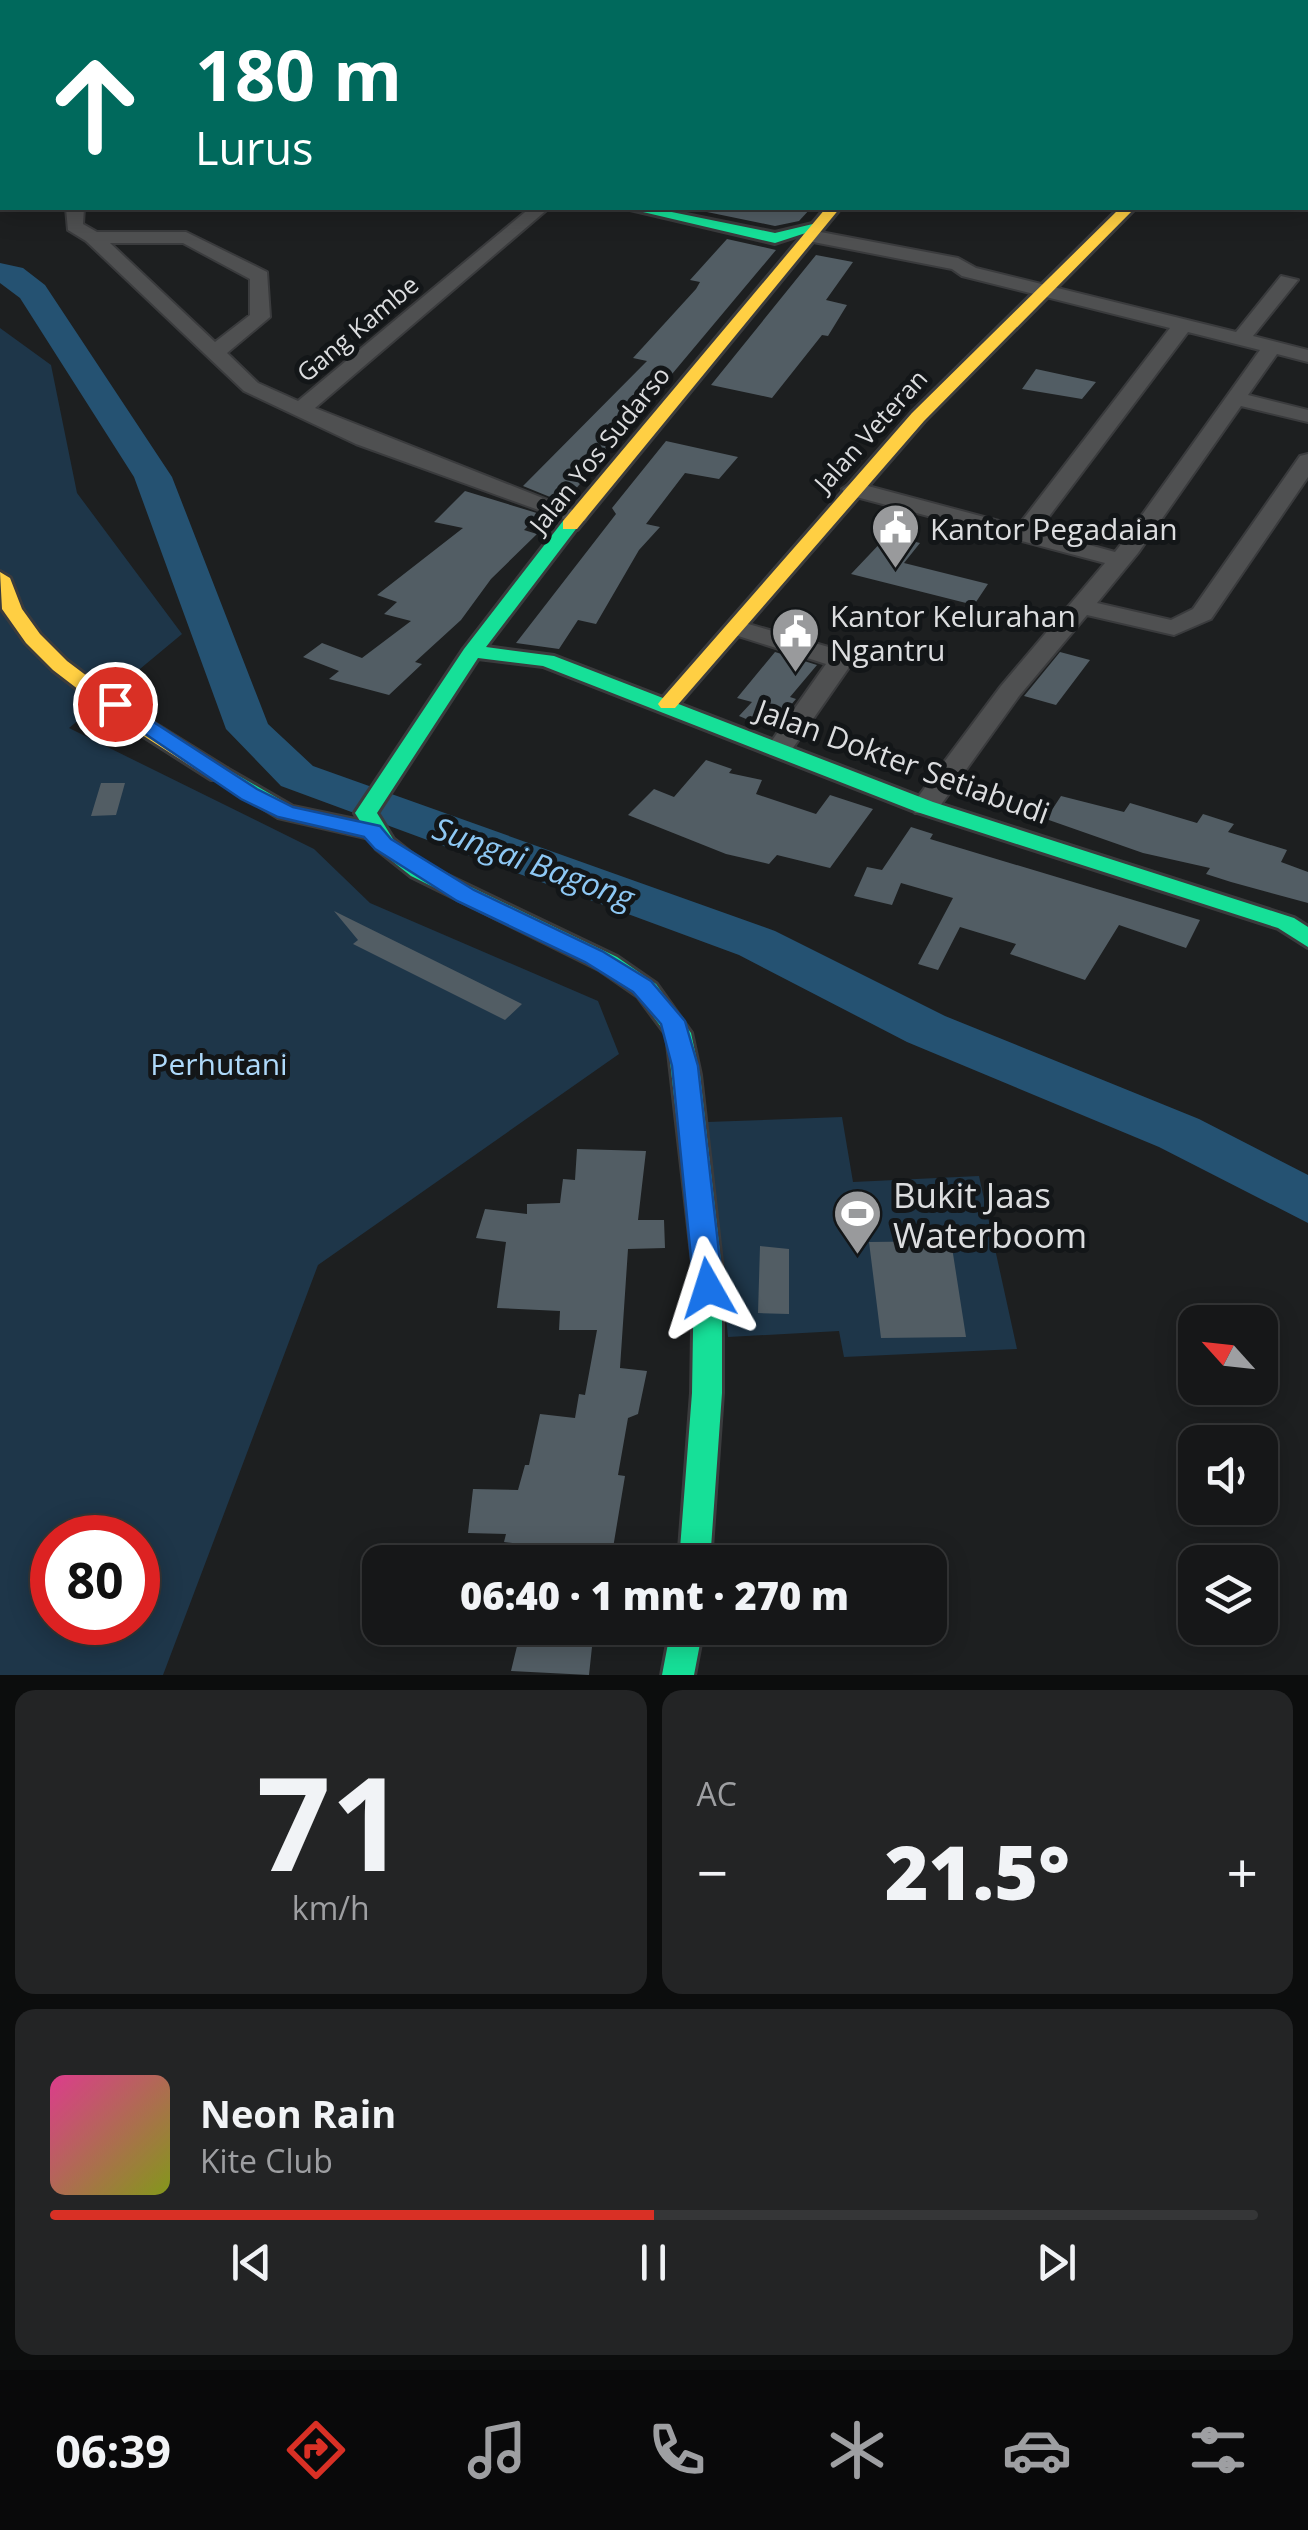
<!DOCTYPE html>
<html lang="id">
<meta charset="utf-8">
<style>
:root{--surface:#161718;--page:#232425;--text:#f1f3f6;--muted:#9e9fa2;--line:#353637;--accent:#d93025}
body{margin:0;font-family:"Open Sans",sans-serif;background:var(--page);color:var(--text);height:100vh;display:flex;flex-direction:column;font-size:38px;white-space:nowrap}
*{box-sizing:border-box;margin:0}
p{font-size:32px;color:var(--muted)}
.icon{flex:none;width:55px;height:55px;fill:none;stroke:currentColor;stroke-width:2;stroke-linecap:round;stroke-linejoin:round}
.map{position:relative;height:1675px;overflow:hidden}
.panel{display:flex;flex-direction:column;gap:15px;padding:15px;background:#0c0d0d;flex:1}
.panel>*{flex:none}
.banner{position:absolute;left:0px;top:0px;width:1310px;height:210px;box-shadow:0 5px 25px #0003,0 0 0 2px var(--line);background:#00695c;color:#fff;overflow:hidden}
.needle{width:65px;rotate:297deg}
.buttons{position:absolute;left:1178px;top:1305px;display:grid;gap:20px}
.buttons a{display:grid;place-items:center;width:100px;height:100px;border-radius:20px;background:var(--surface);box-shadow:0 5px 25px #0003,0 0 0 2px var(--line);font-size:50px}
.speed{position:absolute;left:30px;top:1515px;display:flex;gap:20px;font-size:50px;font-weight:700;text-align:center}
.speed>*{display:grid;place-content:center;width:130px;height:130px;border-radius:50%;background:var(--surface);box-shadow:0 5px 25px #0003,0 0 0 2px var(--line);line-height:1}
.speed .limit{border:15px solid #d22;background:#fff;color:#111}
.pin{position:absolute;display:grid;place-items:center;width:85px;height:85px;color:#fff;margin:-42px;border:5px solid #fff;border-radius:50%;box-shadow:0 2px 10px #0007}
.me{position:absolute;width:110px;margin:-55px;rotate:354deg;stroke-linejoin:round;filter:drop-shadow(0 0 8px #0008)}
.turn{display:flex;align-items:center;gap:35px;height:210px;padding:0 30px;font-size:45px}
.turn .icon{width:130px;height:130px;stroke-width:2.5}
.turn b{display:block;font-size:70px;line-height:85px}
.big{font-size:75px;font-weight:800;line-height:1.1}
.panel .tile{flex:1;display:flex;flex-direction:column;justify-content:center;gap:15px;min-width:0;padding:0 35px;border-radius:20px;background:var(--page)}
.panel .dial{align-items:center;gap:0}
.dial b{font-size:130px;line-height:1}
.song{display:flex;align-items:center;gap:30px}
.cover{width:120px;height:120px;border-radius:15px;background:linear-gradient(135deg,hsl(330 70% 55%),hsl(70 70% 35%))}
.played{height:10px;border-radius:5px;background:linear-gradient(90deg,var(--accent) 50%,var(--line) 50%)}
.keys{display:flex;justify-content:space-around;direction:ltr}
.heat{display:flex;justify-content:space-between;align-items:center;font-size:55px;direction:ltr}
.panel .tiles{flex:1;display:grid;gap:15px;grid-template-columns:1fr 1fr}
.tile:last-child{grid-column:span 2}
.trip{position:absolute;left:362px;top:1545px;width:585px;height:100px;border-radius:20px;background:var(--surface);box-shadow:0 5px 25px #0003,0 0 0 2px var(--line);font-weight:800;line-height:100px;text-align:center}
.menu{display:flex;height:160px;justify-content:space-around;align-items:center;background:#09090a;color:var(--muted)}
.menu .icon{width:70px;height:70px}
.menu .current{color:var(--accent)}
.menu b{font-size:45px;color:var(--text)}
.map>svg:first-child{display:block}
</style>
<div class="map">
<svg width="1308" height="1675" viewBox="0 0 1308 1675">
<rect width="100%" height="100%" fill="#1d1f20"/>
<path fill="#1e3649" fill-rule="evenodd" d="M0,328L51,365L77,493L182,634L69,728L314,849L370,903L598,1001L619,1054L318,1265L163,1675H0ZM52,1538H138V1622H52Z
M842,1117L853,1182L979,1176L1017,1349L844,1357L839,1331L728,1337L707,1122Z"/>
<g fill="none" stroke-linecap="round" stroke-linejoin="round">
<path fill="#255272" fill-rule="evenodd" d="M0,263L23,268L45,285L172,477L268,724L313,766L775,931L945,1016L1199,1119L1308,1175V1223L1159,1147L907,1042L739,955L281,786L226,729L134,477L20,298L0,283Z"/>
</g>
<path fill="#525d64" d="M708,208H811L799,221L775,226L707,212Z
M727,239L776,250L569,497L560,494L555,499L523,486L647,361L633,358L696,289L700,282L690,280Z
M816,255L853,262L826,300L847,305L828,336L822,335L772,398L711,385Z
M1036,369L1096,382L1082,399L1022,389Z
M666,441L738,457L719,479L685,473L646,524L660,527L639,550L596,624L578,620L559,649L516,643L616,514L612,508Z
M465,491L540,514L524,530L537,534L491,579L461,620L415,662L422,664L389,695L329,679L339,671L303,657L322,643L362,658L411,621L384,614L397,602L377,595L463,528L434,522Z
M888,535L920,543L904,563L988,584L974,605L851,574Z
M775,652L817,665L790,697L796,699L770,729L739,716L752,702L737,698Z
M1060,652L1090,660L1056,705L1024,696Z
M706,760L732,769L729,773L762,780L756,794L816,814L830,795L873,809L830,868L777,855L769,864L726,854L628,815L654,789L674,797Z
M101,783H125L116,815L91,816Z
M1061,796L1124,812L1130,803L1197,823L1203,814L1234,824L1228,832L1287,850L1281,862L1308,872V903L1231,882L1206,874L1210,868L1143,853L1046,819Z
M911,827L933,834L930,839L1200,920L1186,948L1119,925L1085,980L1010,954L1016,944L960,927L938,970L918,964L953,898L901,883L892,905L854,896L867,867L882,870Z
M334,911L522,1004L505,1020L353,944L358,940Z
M577,1149L646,1151L638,1220H664L665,1248L628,1249L620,1368L647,1371L638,1414L628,1418L618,1475L625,1476L612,1554L504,1542L506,1534L468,1533L473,1489L518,1490L525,1465H529L540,1414L575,1418L579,1394L585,1395L597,1330H559L560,1311L497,1308L506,1242L476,1238L485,1209L527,1214V1204L560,1203L563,1179L575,1180Z
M951,1241L966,1337L881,1338L869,1242Z
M760,1246L789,1249V1314L758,1313Z
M543,1628H594L589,1675L511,1671L518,1642L538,1645Z"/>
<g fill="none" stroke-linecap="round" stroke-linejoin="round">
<defs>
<path id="street" d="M1176,0H1205L1206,2H1177Z
M2,55V66L0,67V56Z
M0,180H2V190H0Z
M66,208H84L83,224L97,232H186L267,272L270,317L227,353L258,383L298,401L530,208H549L315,408L588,516L585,521H569L356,444L244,391L86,241L68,230ZM110,243H183L250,279V315L215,342Z
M810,230L958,258L976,268L1236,332L1281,276L1298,280L1253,336L1308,350V362L1277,354L1248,395L1308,410V422L1241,406L1138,553L1097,603L1171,620L1193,609L1300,456L1308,454V477L1211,619L1174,635L1087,615L1019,696L935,813H915L911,807L915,801L1001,686L1105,563L845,494L842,489L853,482L1018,526L1170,328L962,276L952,269L803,240V232ZM1188,332L1260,350L1122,543L1115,552L1038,531Z
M738,621L839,650L852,663L788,755H770L766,749L826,664L729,633L726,628Z"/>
<path id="fast" d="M621,0H642L643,2H623Z
M0,45L2,46V54L0,53Z
M626,208H652L775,233L817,223L824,227L775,243Z
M570,519L579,525L486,647L554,656L933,802L1294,918L1308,927V947L1278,928L917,812L543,666L478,658L377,813L393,839L427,866L617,957L656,984L691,1033L700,1075L722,1271V1393L710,1562H679L692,1393L694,1271L667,1035L638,996L599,969L411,876L377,849L370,838L278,817L208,774L211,769H227L293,807L360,821L355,813L464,649L563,521Z
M671,1628H703L694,1675H662Z"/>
<path id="slow" d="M826,208H840L577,529H563V521Z
M1120,208H1135L924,421L675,708H661L658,704L661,700L912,413Z
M0,572L10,578L22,609L40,634L67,661L132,710L227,769L230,774L227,779H211L117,719L53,670L26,643L2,609Z"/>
</defs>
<use href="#street" stroke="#3a3b3d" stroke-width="4"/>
<use href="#fast" stroke="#3a3b3d" stroke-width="6"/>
<use href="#slow" stroke="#3a3b3d" stroke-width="6"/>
<use href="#street" fill="#4f5051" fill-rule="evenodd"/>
<use href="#fast" fill="#16e098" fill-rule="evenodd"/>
<use href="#slow" fill="#ffcf43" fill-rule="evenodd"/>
</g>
<path fill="#1a73e8" stroke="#114b97" stroke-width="2.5" d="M115,697L257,789L293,807L380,826L391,839L474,890L602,951L651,981L685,1021L698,1066L723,1288L719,1295H698L694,1288L672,1066L661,1024L633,992L585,962L457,901L375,849L364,837L278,817L241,799L107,708V699Z"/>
<defs>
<symbol id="civic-pin" viewBox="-11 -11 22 30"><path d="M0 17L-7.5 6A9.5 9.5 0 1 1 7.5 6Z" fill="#999a9c" stroke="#131618"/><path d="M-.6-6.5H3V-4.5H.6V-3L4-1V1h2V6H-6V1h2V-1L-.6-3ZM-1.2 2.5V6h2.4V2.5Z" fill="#fff"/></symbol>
<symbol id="stadium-pin" viewBox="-11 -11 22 30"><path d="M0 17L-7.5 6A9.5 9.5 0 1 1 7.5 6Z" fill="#999a9c" stroke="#131618"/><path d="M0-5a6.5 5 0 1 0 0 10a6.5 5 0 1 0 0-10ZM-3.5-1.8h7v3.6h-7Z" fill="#fff"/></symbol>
</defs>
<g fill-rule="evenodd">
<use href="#civic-pin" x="868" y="500" width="55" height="75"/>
<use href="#civic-pin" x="768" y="604" width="55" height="75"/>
<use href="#stadium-pin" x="830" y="1186" width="55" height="75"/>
</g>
<g text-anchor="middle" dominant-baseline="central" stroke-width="10" stroke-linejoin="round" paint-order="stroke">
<g font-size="25" fill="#dcdddf" stroke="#131618">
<text transform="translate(357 328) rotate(-40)">Gang Kambe</text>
<text transform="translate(870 430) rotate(-48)">Jalan Veteran</text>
<text transform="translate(599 449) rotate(-51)">Jalan Yos Sudarso</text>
</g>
<g font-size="30" fill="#dcdddf" stroke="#131618" text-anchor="start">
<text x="930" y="528">Kantor Pegadaian</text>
<text x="830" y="615">Kantor Kelurahan<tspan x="830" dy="34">Ngantru</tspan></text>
</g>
<g font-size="30" fill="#dcdddf" stroke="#131618">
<text transform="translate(903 761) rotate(20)">Jalan Dokter Setiabudi</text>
</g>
<g font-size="30" fill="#aed9fa" stroke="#131618">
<text x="219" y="1063">Perhutani</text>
</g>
<g font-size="32" font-style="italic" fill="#8ec8f4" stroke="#131618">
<text transform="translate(534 862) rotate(20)">Sungai Bagong</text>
</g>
<g font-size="35" fill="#dcdddf" stroke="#131618" text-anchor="start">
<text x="893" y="1194">Bukit Jaas<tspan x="893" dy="40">Waterboom</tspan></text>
</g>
</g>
</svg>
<div class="buttons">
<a><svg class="needle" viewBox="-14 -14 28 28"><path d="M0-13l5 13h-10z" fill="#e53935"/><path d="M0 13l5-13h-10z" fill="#9e9fa2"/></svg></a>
<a><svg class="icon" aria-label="sound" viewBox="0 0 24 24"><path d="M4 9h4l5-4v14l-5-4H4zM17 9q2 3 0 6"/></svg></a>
<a><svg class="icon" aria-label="layers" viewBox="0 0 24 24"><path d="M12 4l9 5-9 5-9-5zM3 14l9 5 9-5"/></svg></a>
</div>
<div class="speed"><div class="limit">80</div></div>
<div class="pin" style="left:115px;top:704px;background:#d93025"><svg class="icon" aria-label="arrive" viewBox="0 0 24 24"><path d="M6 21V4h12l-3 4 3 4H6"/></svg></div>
<svg class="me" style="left:708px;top:1288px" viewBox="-20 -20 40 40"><path d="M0-17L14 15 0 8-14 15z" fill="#1a73e8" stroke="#fff" stroke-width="4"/></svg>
<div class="trip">06:40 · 1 mnt · 270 m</div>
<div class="banner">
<div class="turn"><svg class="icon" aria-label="ahead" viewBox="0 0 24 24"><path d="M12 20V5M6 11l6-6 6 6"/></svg><div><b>180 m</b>Lurus</div></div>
</div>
</div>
<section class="panel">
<div class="tiles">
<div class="tile dial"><b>71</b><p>km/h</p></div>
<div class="tile"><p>AC</p>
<div class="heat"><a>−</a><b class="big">21.5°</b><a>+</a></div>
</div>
<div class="tile">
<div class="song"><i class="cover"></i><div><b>Neon Rain</b><p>Kite Club</p></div></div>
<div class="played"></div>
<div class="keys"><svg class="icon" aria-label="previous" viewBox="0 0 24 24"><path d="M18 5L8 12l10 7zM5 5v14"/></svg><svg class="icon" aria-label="pause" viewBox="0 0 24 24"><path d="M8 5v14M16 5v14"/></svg><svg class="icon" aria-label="next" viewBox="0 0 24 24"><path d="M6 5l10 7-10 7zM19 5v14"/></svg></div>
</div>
</div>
</section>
<nav class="menu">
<b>06:39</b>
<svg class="icon current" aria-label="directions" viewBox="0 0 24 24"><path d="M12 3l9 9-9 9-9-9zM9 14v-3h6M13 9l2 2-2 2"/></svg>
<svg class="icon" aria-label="music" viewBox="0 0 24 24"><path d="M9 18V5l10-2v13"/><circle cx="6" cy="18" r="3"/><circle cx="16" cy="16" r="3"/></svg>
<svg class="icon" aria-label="phone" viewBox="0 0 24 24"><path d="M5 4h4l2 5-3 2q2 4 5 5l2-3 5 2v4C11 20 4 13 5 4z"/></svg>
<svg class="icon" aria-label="climate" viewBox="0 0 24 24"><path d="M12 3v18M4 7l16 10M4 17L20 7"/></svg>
<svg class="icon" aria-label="car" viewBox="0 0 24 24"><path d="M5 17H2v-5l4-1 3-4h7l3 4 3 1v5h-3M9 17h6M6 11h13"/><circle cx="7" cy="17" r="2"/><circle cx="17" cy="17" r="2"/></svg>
<svg class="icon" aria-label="filters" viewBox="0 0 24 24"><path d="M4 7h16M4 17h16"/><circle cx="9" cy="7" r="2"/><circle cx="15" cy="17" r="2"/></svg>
</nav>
